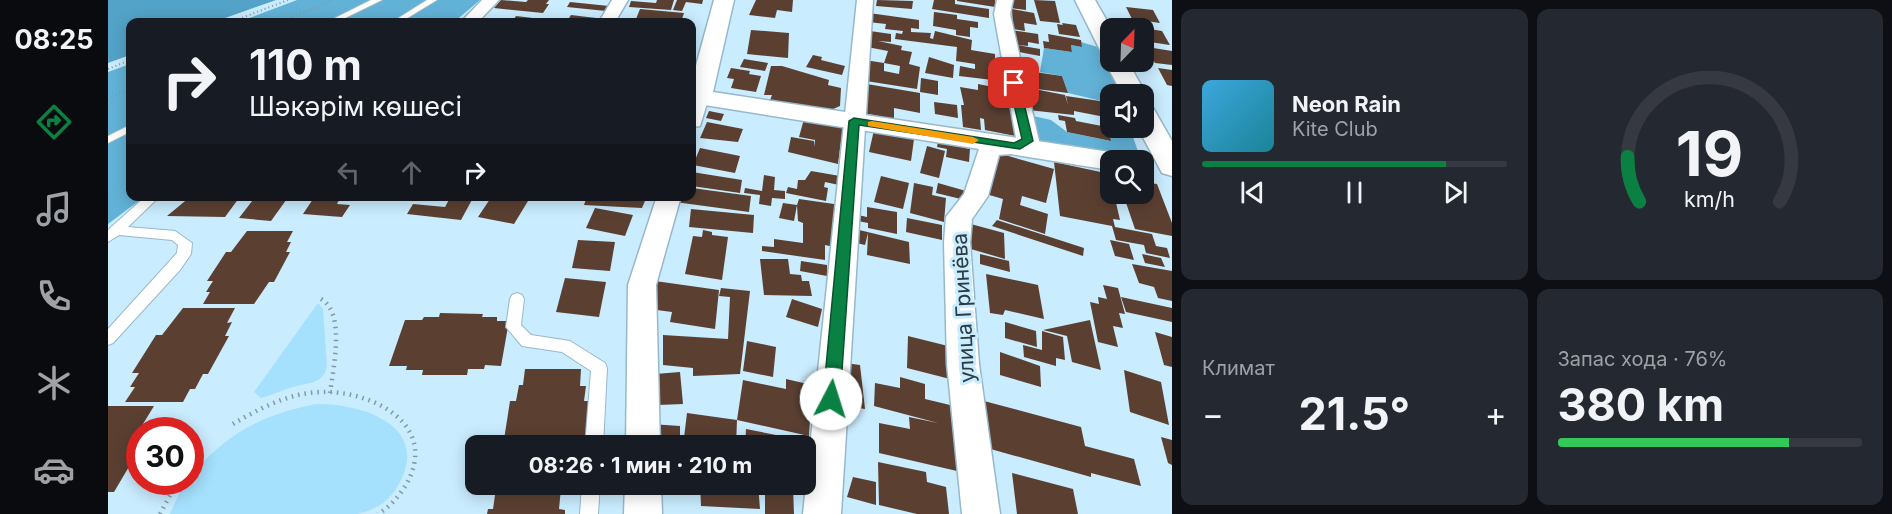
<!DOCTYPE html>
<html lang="ru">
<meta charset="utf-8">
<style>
:root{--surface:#171b24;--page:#242831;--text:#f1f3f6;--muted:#9ea1a6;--line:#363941;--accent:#0b8043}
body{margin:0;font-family:Inter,sans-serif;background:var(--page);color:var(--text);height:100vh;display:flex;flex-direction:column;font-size:22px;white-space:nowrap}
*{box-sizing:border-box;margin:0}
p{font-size:20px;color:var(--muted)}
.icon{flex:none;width:33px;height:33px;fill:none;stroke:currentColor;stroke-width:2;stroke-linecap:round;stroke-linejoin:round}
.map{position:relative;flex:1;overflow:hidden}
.side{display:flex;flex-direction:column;gap:9px;padding:9px;background:#0d0f14;width:720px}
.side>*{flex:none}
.guide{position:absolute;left:18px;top:18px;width:570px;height:183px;border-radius:12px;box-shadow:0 3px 15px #0003;background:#171b24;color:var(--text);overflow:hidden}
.needle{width:39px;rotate:23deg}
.buttons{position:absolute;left:992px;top:18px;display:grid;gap:12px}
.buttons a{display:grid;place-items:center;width:54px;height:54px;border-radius:12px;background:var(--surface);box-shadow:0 3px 15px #0003;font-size:30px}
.speed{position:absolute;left:18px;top:417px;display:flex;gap:12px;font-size:30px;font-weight:700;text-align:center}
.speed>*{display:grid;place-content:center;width:78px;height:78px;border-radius:50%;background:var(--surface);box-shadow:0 3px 15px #0003;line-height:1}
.speed .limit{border:9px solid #d22;background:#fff;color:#111}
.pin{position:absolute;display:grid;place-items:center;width:51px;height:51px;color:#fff;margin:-26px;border-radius:12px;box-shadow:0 3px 9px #0006}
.me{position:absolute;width:66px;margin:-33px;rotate:5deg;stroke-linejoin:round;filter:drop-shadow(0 0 4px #0008)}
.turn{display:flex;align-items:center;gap:21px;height:126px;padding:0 24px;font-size:27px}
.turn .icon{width:78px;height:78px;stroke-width:2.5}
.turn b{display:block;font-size:42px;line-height:51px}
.lanes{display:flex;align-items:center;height:57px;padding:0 24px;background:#0003;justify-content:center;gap:30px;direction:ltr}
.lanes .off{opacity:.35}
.big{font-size:45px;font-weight:700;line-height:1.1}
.side .widget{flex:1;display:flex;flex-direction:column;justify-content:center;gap:9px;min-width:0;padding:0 21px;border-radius:12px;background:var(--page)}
.side .dial{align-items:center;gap:0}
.dial svg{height:156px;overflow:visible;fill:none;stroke:var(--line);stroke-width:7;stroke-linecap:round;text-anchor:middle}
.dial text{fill:var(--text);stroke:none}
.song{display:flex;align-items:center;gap:18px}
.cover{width:72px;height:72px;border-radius:9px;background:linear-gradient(135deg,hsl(200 70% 55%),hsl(190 70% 35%))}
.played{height:6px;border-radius:3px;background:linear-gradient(90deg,var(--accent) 80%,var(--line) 80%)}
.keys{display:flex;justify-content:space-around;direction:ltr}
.heat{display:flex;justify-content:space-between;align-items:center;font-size:33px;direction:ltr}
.charge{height:9px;border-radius:4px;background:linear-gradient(90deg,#34c759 76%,var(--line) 0)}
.side .tiles{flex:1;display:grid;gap:9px;grid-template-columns:repeat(2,1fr)}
.trip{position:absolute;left:357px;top:435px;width:351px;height:60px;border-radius:12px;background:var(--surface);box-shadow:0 3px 15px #0003;font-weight:700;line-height:60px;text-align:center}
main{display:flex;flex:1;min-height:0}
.tab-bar{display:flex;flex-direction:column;width:108px;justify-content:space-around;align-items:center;background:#090b0e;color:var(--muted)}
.tab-bar .icon{width:42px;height:42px}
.tab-bar .active{color:var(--accent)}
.tab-bar b{font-size:27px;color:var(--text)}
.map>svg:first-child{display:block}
</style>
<main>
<nav class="tab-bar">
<b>08:25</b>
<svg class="icon active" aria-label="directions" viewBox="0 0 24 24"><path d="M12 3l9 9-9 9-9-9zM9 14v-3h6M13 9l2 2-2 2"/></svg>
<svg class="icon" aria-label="music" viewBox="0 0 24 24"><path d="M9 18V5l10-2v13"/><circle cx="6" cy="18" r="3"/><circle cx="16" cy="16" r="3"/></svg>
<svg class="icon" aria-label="phone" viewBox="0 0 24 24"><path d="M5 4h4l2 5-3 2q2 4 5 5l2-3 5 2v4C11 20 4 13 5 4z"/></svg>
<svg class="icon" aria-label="climate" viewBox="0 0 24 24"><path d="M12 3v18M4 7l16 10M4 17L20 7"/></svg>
<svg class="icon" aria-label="car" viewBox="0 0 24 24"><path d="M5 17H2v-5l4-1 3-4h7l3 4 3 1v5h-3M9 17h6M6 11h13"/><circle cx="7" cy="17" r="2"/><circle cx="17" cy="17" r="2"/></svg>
</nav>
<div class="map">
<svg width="1064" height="514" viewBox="0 0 1064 514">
<rect width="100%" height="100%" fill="#c9ecfe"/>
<path fill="#a5e0fd" d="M210,303L215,309L219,366C215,385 200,382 185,387C174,390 164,395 153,398L146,392Z
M208,404C251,403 322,424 292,482C282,501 271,508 250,514H62L76,482H82L83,475C120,433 153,415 208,404Z"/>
<path fill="#62b2d7" d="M189,0H372L346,22H131Z
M973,42L996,49L1011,94H1002V103L960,93L954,76L932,72L936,48L964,52L963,45L974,47Z
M22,64V196L36,197L0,224V72Z
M921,115L943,120L959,132L1002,141L1000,132L1025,137L1033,160L1002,161L924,150Z"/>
<path fill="#53a3c8" d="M0,0H168L106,22H22V55L0,63Z"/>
<path fill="#5b4032" d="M393,0L418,2L420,0H441L438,4H441L435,13L386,8Z
M549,0H566L563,10L521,7L523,1L548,3Z
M569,0H595L594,4L578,2L574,11L565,10Z
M648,0H685L684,12L669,10L667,18L641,15Z
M769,0L805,1L804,9L768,6Z
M826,0H847V4L881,9V18L824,9Z
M849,0H887V7L849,1Z
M902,0H918V10L902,8Z
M926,0L947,1L952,23L932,21Z
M462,2L501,6L498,11L459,7Z
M1018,7L1045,10L1052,23L1024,19Z
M532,9L576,13L573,22L528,19Z
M904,9L926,13L929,25L916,23L917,31L905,29Z
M826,12L849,15V19L870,22V28L862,27V37L848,35V30L825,26Z
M761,13L811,20V29L803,28V32L823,33L822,38L825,39L827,31L864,40L863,50L887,54V62L895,63V69L883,67V71L893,73V81L851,76L852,66L867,69V64L848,61L849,47L787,39L788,33L794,34L795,31L777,29L778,24L760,22Z
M463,15L488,18L485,22L459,21Z
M408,16L450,21V22H404Z
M954,23L968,25L972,37L951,34L949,24L955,25Z
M1035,28L1054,31L1062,45L1035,41Z
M643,30L681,33L680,58L639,54Z
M903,30L930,34L931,44L920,42V46L909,45L932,49V56L905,51Z
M762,31L783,34V42L770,41L794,46L793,50L804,52L801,64L812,67L809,89L758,81L757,60L776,63V71L791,74L792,66L776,63L780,51L759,47Z
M940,34L973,40L974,47L963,45L964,52L936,48L935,41L941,42Z
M1039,47L1064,51V65L1047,63Z
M705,55L714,57L713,60L737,66L734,75L698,67Z
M821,57L846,65L845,78L817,73Z
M636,59L660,63L657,71L632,67Z
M663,66H674L721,80L720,85L733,88L732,106L723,110L661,103L664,95H656Z
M623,68L642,71L641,74L653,76L648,92L623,88L626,79L619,78Z
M1050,68L1064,70V86L1059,85Z
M913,70L954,76L960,93L921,88L957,95L960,105L958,96L992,101L998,114L1002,115V127L998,114L997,117L966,111V115L920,110Z
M813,78L830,81V95L812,92Z
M880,81L897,83L913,137L877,130L876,119L872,118L873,130L855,127L853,105H856L852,87L870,90V84L880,86Z
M753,83L812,93V113L786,108V119L750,112Z
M826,102L849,105L850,118L827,114Z
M601,111L616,114L613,121L598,118Z
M950,115L967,118L968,121L999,127L1003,141L959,132L957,121L951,120Z
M696,119L735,127L730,164L680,152L683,137L706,141V147L707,140L691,137Z
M599,122L635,129L630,142L592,138Z
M766,130L806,139L803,161L761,152Z
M830,142L862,149L861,162L838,157L839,149L829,147Z
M819,146L837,151L831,178L812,173Z
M592,148L632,156L627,173L585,165Z
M890,153L946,169L938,203L914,196L912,205L940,214L937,234L891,219L895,199L878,194Z
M946,162L1002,174V194H1006L1012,220L1005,219L1007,227L1044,234L1048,246L1059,248L1062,258L1038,253L1036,245L1008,240L1004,226L952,216Z
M703,171L732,176L731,185L717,182L716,187L720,188L718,201L678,193L680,187L689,189L690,180H697Z
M584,172L634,180L632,193L584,186Z
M656,175L667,177L666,190L677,191V199L664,198L663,206L651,204L652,195L636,193L637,188L654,191Z
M773,176L801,183L795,209L766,202Z
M1035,182L1049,184L1064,223V236L1027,229L1015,194H1035Z
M806,183L825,187L824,195L838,198L836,222L802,213Z
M830,183L858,191L857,200L828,193Z
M584,188L643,196L641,212L567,202L568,196H584Z
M148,196H181L163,221L131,218Z
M207,196H233L229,204L242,205L234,217L195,214Z
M343,196H366L353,220L299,214L305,204L337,207Z
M384,196H393L420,201L406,224L370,217Z
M479,196H539L534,208L476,205Z
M82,197L131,198L117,217L59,216Z
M691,199L726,204V247L717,245V260L654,251V246L666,247V239L695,243V223L690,221L689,205L686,221L671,218L675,203L689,205Z
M759,207L789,212V234L760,228V223L750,221V215L759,217Z
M487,208L525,215L517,236L478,228Z
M583,209L646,215L645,233L581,227Z
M799,218L834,225V240L798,232Z
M889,220L976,248L975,256L884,226Z
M859,223L896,233L897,259L856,247Z
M747,229L801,242L802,264L759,255L760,233L757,245L744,242Z
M595,230L604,232V235L620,237L614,280L577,274L585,236L594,237Z
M139,231H185L179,242H183L178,252H182L166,282H161L146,304H95L102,292H98L105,281H99L118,252H123Z
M470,240L507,242L502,271L464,268Z
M1002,240L1021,244L1026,260L1007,256Z
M872,254L901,261L902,272L872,264Z
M1034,254L1053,258L1057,267L1037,263Z
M652,259H680L682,274L693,275L694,281H701L704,296L656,295Z
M693,261L719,265V276L692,271Z
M1024,264L1064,271V301L1050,298L1046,287L1031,283Z
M878,274L930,285L936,319L897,310L895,315L882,313Z
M457,278L498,282L491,317L448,312Z
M547,281L611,290L607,329L562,322L564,312L541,309Z
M995,285L1010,288L1017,314L1011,313L1015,328L1005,326L1010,347L990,342L982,302L991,304L990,297L999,299Z
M613,288L642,291L632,374L585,376V368L555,365V335L620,339L622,297L611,296Z
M1013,297L1064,308V322L1018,312Z
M684,299L714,309L710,327L678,317Z
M75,308H127L119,323L124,322L117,336H121L100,374H95L87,389H82L75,402H17L27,387H22L31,373H24L48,335H54Z
M332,313L375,314L374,317H389V321H401L393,366L377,365L376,369H360L359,375H314L315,370H298L299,366H281L297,320H314L316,317H331Z
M982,320L993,370L964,362L959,336L935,330Z
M897,322L928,331L929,347L897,338Z
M934,331L955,337L957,360L948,358V366L916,357L915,345L934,350Z
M1047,332L1064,337V367L1056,365Z
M800,336L840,346L842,379L799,368Z
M639,341L668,347L665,377L635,371Z
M892,352L932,366L933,387L892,375Z
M729,362L752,365L757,409L732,405Z
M417,369H473L472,386H478L476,401H481L478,446H395L402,401H408L411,385H415Z
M1016,370L1053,382L1061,425L1022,412Z
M572,372L575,404L550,405L547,374Z
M792,377L817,384V399L842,405L849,471L771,453V423L802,429L801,417L830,423L766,406L767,383L792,388Z
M678,379L704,385L701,436L629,420L628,446H575L579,413L629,420L635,380L678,389Z
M876,401L973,427L977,446L1026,459L1033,486L983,473V477L879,448Z
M0,406H46L35,424H41L37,430H32V448L6,492H0Z
M543,424L572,426V444L542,443Z
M638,429L673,436L672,446H637Z
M1053,437L1064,440V465L1060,463Z
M770,462L818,472L819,482L838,487L841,514H809L771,505Z
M904,473L965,489L970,514H909Z
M745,477L768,482V505L739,497Z
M592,484H650L652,509L593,506Z
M657,484L685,487L686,514H657Z
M388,488H453L451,509L457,510V514H379L380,509H385Z"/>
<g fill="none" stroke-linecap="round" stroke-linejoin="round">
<defs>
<path id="service" d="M263,0H274L229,22H219Z
M319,0H329L293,22H284Z
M22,125V132L0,143V136Z
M38,196H52L20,227L67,231L84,243L83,254L72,270L5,343L0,345V329L69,253L70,245L64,240L11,235L0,242V230Z
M409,293L414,295L416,299L413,325L423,335L462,341L497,363L499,368L495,446H477L483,371L454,352L414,346L398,327L402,299L404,295Z
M474,484H492L490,514H472Z"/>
<path id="minor" d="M374,0H391L370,22H353Z
M504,0H520L507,22H491Z
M749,0H765L733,514H695Z
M889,0H905L902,14L931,141C922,154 905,154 891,155L880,196L864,219L862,242L871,364L892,514H854L839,364L836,242L838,217L856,194L873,143L908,138L886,14Z
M584,90L598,93L601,97L592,126L584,127Z
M549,196H573L548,285L552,446H518L520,285Z
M517,484H553L554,514H516Z"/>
<path id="tertiary" d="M606,0H626L605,92L1002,152L1012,155L1016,160H1002V170L584,103V80Z
M967,0H987L1003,28L1002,55L994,53L991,48Z
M1001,57L1002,62H1020L1038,94L1035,99V94H1014L997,62Z
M1035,103L1044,106L1064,141V176L1054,173L1030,128H1035Z"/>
</defs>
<use href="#service" stroke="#97b8ca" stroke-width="2"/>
<use href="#minor" stroke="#97b8ca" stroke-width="3"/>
<use href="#tertiary" stroke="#97b8ca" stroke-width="3"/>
<path stroke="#819aa7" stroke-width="2" stroke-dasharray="1 3" stroke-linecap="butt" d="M123,22L180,0
M173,22L224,0
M0,69L22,60
M0,99L22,89"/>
<path stroke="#819aa7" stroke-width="4.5" stroke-dasharray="1.5 5" stroke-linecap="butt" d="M213,299C238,313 225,369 222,393
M125,424C152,408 183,392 215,392C265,391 332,425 298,485C291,496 282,507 270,514
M82,463L89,455
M52,514L69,482"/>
<use href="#service" fill="#fff" fill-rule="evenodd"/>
<use href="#minor" fill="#fff" fill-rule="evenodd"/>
<use href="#tertiary" fill="#fff" fill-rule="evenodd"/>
</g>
<path fill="#0b8043" stroke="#07532c" stroke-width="1.5" d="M906,80L911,83L925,141L912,149L751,125L732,399L729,404L723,406L718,404L715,399L741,121L746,118L906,143L914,139L901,83Z"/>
<path fill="#f59e0b" d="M764,121L865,137L871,140L865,144L760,126V122Z"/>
<g text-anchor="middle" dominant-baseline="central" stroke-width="6" stroke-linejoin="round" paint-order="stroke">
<g font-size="21" fill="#2c3a41" stroke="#c9ecfe">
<text transform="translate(855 308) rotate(-93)">улица Гринёва</text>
</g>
</g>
</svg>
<div class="buttons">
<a><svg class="needle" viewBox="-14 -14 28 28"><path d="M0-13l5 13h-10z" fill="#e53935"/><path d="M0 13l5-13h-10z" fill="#9ea1a6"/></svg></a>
<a><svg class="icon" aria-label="sound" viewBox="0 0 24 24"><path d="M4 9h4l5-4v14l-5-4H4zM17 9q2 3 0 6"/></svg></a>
<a><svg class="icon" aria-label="search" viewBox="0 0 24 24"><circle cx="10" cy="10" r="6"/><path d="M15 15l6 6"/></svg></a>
</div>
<div class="speed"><div class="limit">30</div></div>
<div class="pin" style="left:906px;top:83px;background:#d93025"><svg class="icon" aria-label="arrive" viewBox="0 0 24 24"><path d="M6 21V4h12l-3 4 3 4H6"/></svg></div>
<svg class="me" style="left:723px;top:399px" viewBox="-20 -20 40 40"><circle r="19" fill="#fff"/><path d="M0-13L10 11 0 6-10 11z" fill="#0b8043"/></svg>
<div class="trip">08:26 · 1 мин · 210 m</div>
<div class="guide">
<div class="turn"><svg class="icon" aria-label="right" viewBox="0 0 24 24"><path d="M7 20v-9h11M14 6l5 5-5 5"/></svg><div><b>110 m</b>Шәкәрім көшесі</div></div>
<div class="lanes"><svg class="icon off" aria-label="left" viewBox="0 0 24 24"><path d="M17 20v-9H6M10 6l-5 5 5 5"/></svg><svg class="icon off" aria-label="ahead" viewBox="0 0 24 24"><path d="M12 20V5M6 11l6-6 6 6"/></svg><svg class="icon" aria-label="right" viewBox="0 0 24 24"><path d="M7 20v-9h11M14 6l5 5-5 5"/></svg></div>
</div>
</div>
<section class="side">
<div class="tiles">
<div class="widget">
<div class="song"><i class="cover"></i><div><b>Neon Rain</b><p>Kite Club</p></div></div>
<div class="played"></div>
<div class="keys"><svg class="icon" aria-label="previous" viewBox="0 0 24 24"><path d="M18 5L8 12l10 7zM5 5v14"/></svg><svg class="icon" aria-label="pause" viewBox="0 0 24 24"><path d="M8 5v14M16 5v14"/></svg><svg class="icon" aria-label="next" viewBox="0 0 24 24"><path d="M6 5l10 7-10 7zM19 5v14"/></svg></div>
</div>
<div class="widget dial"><svg viewBox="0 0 100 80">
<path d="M14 69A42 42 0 1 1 86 69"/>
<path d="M14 69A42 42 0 0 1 8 46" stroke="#0b8043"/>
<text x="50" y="56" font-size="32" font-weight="700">19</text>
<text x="50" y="72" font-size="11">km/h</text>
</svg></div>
<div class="widget"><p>Климат</p>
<div class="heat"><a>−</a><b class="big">21.5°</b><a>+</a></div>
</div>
<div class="widget"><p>Запас хода · 76%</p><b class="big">380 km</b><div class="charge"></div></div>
</div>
</section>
</main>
